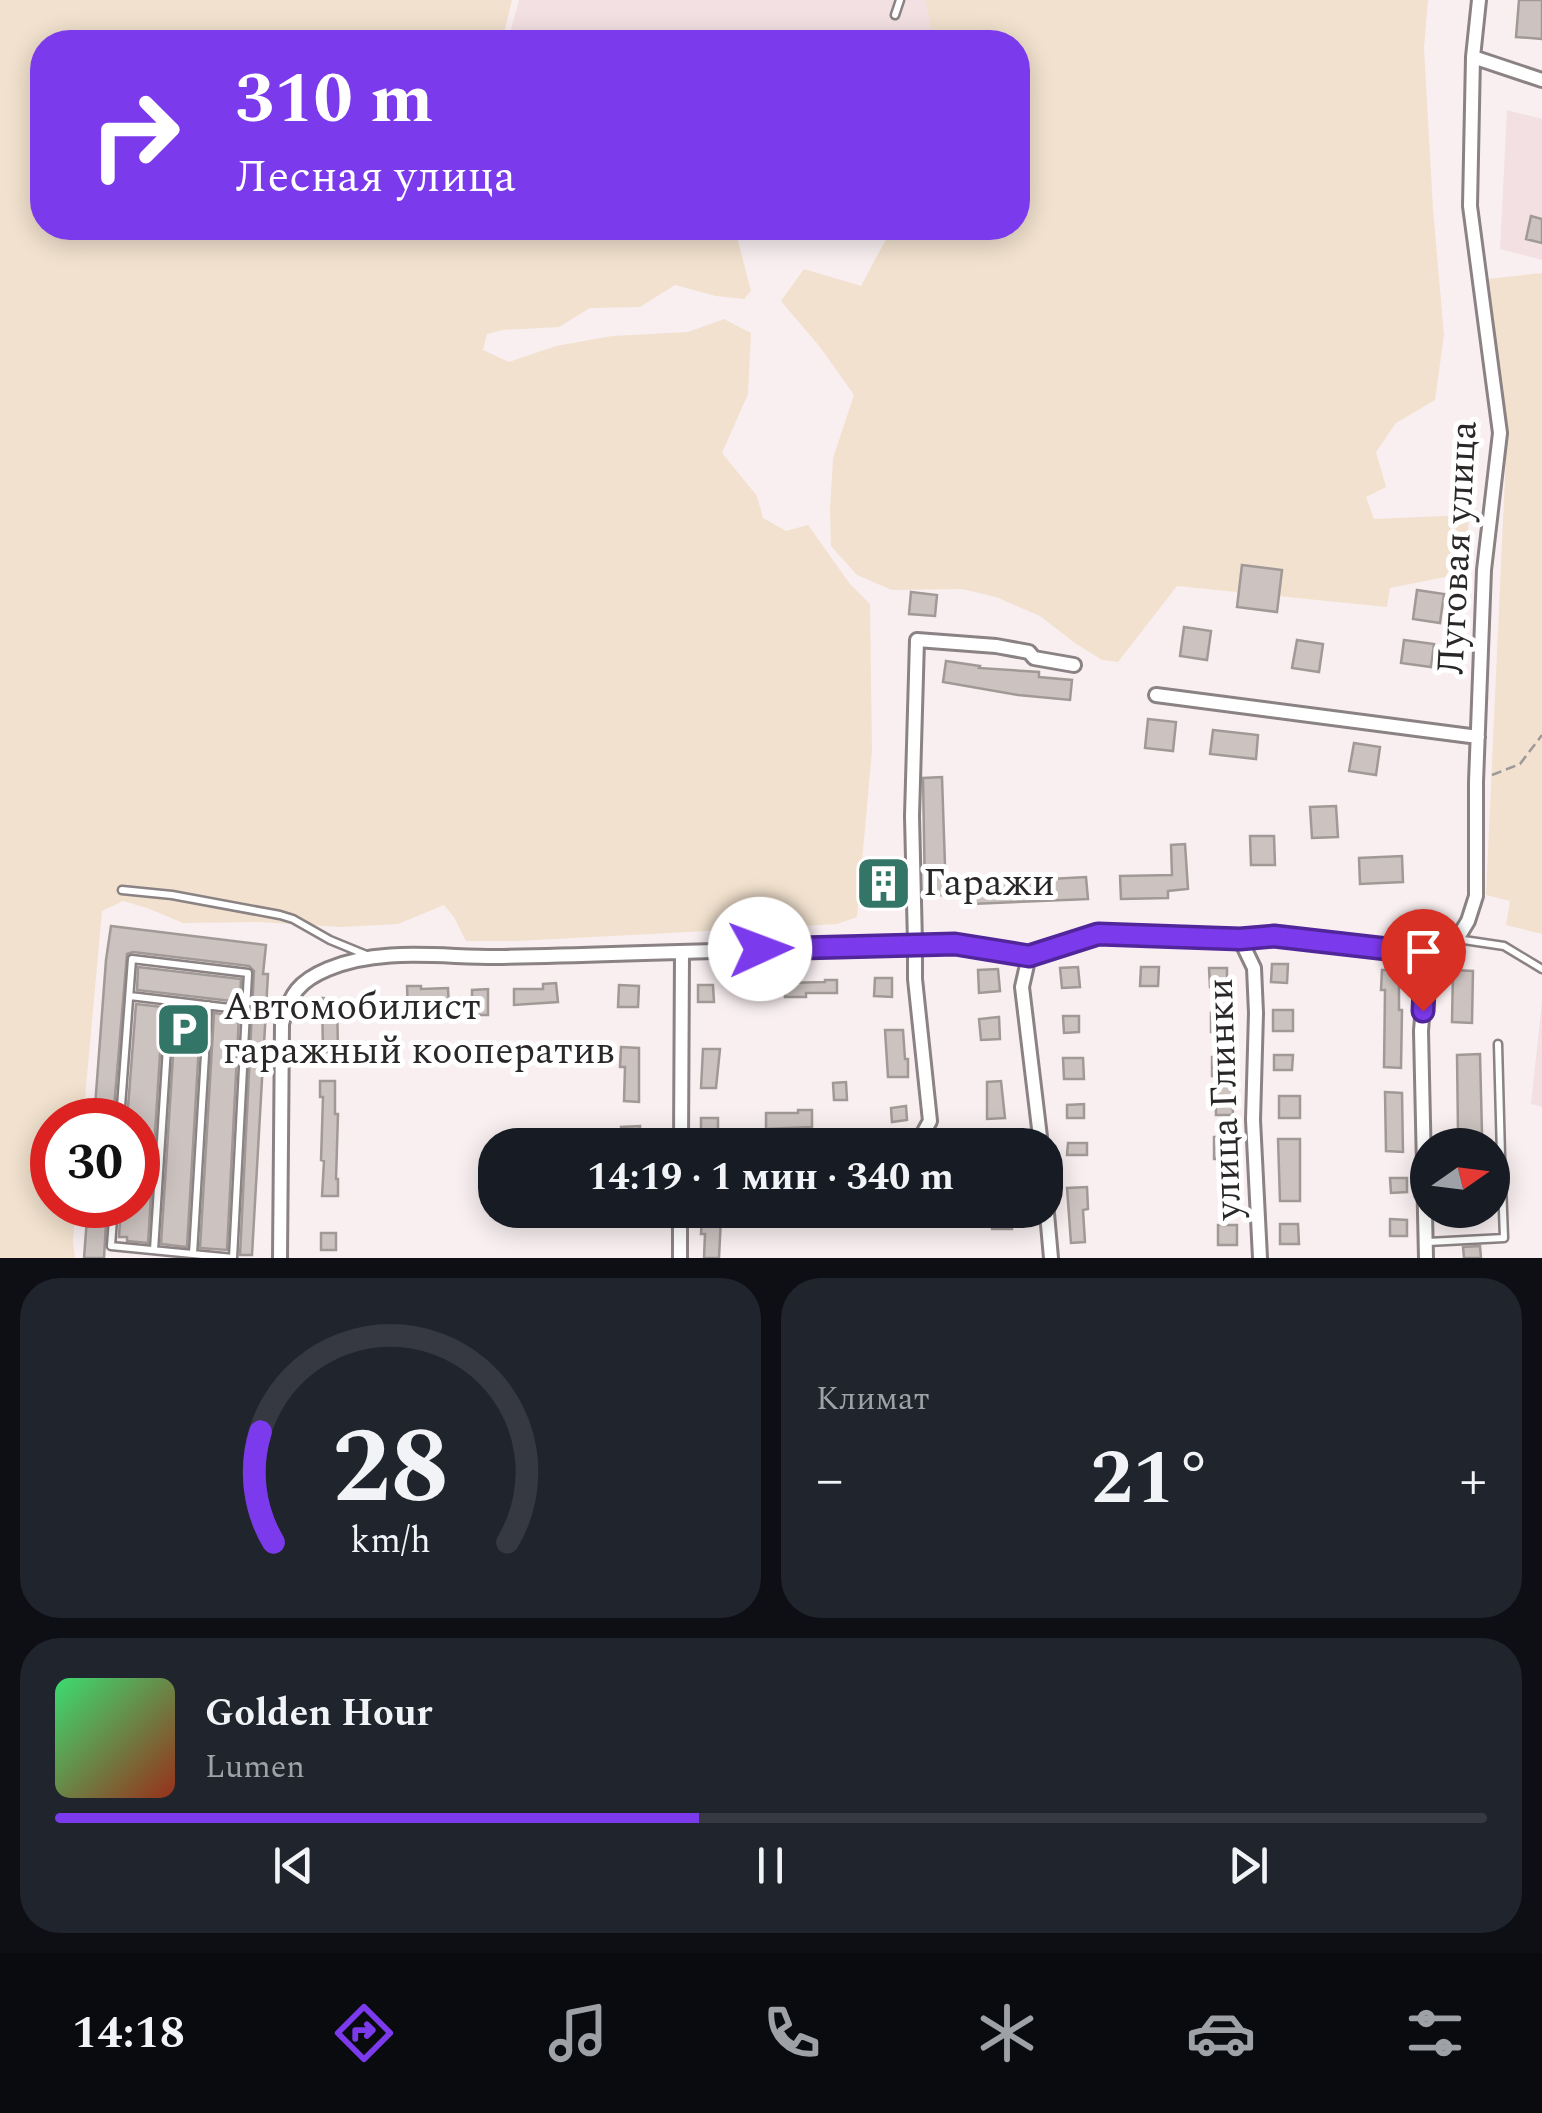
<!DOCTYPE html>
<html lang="ru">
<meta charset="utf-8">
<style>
:root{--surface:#171b24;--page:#20242c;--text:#f1f3f6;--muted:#9ea1a6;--line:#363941;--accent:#7c3aed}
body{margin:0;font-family:Spectral,serif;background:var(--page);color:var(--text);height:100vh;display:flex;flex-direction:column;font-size:38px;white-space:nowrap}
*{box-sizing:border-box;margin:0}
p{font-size:32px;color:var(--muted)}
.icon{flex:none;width:55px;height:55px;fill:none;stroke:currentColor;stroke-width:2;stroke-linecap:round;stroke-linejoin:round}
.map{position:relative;height:1258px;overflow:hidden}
.panel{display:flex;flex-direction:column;gap:20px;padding:20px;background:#0d0f14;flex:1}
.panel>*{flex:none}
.top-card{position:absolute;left:30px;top:30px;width:1000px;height:210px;border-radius:40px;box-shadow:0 5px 25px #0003;background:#7c3aed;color:#fff;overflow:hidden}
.needle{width:65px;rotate:76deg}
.controls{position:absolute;left:1410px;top:1128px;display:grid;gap:20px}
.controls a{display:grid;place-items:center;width:100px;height:100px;border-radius:50%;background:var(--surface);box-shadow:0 5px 25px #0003;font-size:50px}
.speed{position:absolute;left:30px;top:1098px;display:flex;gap:20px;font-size:50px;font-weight:700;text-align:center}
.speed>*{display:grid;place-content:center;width:130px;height:130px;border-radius:50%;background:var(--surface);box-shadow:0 5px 25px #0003;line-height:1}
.speed .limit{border:15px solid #d22;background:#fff;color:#111}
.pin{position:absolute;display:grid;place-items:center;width:85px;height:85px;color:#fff;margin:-102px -42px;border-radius:50% 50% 50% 0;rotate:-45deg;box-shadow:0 0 10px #0007}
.pin .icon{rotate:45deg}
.me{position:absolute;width:110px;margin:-55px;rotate:88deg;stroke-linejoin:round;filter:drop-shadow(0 0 8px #0008)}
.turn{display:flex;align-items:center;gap:35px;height:210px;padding:0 40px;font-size:45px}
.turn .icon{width:130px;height:130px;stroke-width:2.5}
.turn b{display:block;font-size:70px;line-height:85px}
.big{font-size:75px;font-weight:700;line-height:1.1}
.panel .tile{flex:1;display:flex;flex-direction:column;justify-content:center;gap:15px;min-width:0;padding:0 35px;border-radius:40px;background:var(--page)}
.panel .dial{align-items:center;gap:0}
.dial svg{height:260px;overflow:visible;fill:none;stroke:var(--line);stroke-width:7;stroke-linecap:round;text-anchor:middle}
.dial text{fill:var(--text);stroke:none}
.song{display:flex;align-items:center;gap:30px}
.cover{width:120px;height:120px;border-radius:15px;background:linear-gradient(135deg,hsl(140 70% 55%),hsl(10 70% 35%))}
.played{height:10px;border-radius:5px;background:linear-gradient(90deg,var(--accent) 45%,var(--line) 45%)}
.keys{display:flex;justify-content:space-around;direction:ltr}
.heat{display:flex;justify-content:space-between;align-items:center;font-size:55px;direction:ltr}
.panel .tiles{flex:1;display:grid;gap:20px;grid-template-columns:1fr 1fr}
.tile:last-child{grid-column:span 2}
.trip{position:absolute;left:478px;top:1128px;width:585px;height:100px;border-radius:40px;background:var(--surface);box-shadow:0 5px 25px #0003;font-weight:700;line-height:100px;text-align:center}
.tab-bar{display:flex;height:160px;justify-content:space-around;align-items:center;background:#090b0e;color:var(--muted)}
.tab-bar .icon{width:70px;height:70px}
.tab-bar .active{color:var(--accent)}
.tab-bar b{font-size:45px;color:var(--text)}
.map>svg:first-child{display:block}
</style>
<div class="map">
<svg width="1542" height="1258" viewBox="0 0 1542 1258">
<rect width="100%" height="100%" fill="#f9eff1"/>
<path fill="#f3e0e3" d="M519,0H953L938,42H632L510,33Z
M1507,110L1542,119V260L1500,249Z
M1542,1002V1107L1531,1104Z"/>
<path fill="#f1e1ce" d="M0,0H512L502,42H42V228H732L738,241L751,291L744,299L716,296L675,285L640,307L590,308L559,327L502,330L487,334L483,350L509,362L556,346L612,336L688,332L724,319L751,333L748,394L722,453L757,496L763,518L786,531L808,525L850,584L870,604L872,751L857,917L837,924L517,941H466L454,917L444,905L398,924L341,927L259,922L183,923L147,908L123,901L102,911L83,1120H52V1205H76L73,1241L75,1258H0Z
M926,0H1428L1424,48L1433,209L1444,335L1435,400L1396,423L1376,452L1386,487L1366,497L1374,519L1469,515L1465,573L1390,588L1387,607L1177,586L1118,662L1102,660L1075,643L1040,616L996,597L962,589L892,590L857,575L831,546L830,510L833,458L854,395L820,347L781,301L804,269L861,286L892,228H1018V42H933Z
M1542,273V934L1506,925L1510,901L1486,895L1507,433L1488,279Z"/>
<path fill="#ccc3c0" stroke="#a19996" stroke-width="2.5" d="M1519,0H1542V39L1516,37Z
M1531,216L1542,219V243L1526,239Z
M1242,565L1282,570L1277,612L1237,607Z
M1417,590L1444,594L1440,623L1413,619Z
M911,592L937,595L935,616L909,614Z
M1184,627L1211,631L1207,660L1180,656Z
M1297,640L1323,644L1319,672L1292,668Z
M1404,640L1434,644L1431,667L1401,663Z
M946,661L980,666L979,668L1039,672V677L1072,680L1070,700L1018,695L943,682Z
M1148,719L1176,722L1173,751L1145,748Z
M1213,730L1258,735L1256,759L1210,754Z
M1354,743L1380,747L1376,775L1349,771Z
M942,777L946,895L925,896L923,778Z
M1336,806L1338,837L1312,838L1310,807Z
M1250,836H1274L1275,865H1251Z
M1185,844L1188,889L1168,891V898L1121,899L1120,876L1172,875L1171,845Z
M1402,856L1403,882L1360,884L1359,858Z
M876,866L894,867L892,901L874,900Z
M1086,877L1088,899L972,904L971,883Z
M111,926L266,945L263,974H268L252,1255H240L254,971L249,966L133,952L127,954L113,1120H94L106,960Z
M1272,964H1288L1287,983L1271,982Z
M138,967L241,979L240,1002L137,990Z
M1078,967L1080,987L1062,988L1060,968Z
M1141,967H1159L1158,986H1140Z
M1209,968H1227V987H1210Z
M998,969L1000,991L979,993L978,970Z
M1382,970H1399V1010H1402L1401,1068L1384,1067L1385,990H1381Z
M1453,970L1473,971L1472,1023L1452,1022Z
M875,978H892V997L874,996Z
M825,980H837V993H806V997H785V983L825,982Z
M556,983L558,1002L514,1005V989H543V984Z
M619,985L639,986L638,1007H618Z
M698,985H713L714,1002H698Z
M407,986H421V989L448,988L449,1010L408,1011Z
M488,989V1015H472V990Z
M322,998L337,999L338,1052H323Z
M136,1004L163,1007L148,1243L127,1241V1237H119L121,1205H138V1120H127Z
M176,1009L201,1011L187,1247L161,1244Z
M1273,1010H1293V1031H1273Z
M214,1013L239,1016L227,1250L200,1248Z
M1211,1013H1229V1032H1211Z
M1063,1016H1079V1032L1064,1033Z
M999,1017L1000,1039L981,1040L979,1019Z
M885,1030H903L905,1059H908V1077H888Z
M621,1047L639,1048V1102L624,1101L625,1067H620Z
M703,1049H720L716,1088H701Z
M1480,1054L1482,1133H1458L1457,1055Z
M1274,1055H1293L1292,1070H1274Z
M1212,1057H1231L1233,1115H1216L1215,1076H1212Z
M1063,1058H1083L1084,1079H1064Z
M320,1081H335V1114H338L336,1179H338V1196H322L324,1161L321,1160L323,1097H320Z
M1001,1081L1005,1118L987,1119V1082Z
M846,1082L847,1100H834L833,1083Z
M1385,1092L1402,1093L1403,1152L1386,1151Z
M1279,1096H1300V1118H1279Z
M1084,1104V1118H1067V1105Z
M906,1106L907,1120L892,1122L891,1108Z
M798,1110H812V1127L766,1129V1113H798Z
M701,1118H718V1133H701Z
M640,1126V1144H622L621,1127Z
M1214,1137H1234L1235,1159H1214Z
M1278,1139H1300V1201H1280Z
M1068,1143H1087V1155H1067Z
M1390,1178H1407V1192L1391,1193Z
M1219,1185H1235L1236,1202H1219Z
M1087,1187L1088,1209L1083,1210L1085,1242L1071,1243L1067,1188Z
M88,1205H107L104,1258H84Z
M992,1210H1011L1012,1229H992Z
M702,1217H721L719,1258H704L705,1234H701Z
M1390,1219L1407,1220V1236H1390Z
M1280,1224H1298L1299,1244H1280Z
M1218,1225H1237V1245H1218Z
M321,1233H336V1250H321Z
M1480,1246L1481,1258H1464L1463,1247Z"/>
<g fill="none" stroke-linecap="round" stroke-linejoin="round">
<defs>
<path id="lane" d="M895,15L900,0
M122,890L172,895L280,915L293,919L330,940L369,956
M1457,939L1504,946L1542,969
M130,996L246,1010
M120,1120L132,959L248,973L233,1258
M1492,1156H1501L1498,1044
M114,1205L111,1246L233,1258
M1428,1242L1504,1238L1501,1156
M154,1250L170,1001
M193,1254L208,1005"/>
<path id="street" d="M1473,57L1542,80
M1074,665L1034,658L1029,652L996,646L917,640L912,816L915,944H955L1029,956L1099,934L1240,939L1274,936L1396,951L1414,955L1431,967
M1156,695L1478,737
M1240,939L1254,968L1256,1013L1253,1120L1260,1258
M1029,956L1022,987L1041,1145
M681,1145L682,952
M1045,1191L1051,1258
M280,1258L282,1024C290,994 299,981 328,969C382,946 446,958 502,957C640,954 777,949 915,944V979L930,1121L921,1137L906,1143L870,1145
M680,1258V1210
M1426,1258L1421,1031L1424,991L1431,967L1457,939L1468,921L1476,896V782L1484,570L1500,433L1470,206L1473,57L1479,0"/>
</defs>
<use href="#lane" stroke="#8a8283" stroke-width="11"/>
<use href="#street" stroke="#8a8283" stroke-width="18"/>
<path stroke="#9f9899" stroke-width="2.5" stroke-dasharray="10 5" stroke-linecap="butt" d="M1492,775L1520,764L1542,735"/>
<use href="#lane" stroke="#fff" stroke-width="6"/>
<use href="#street" stroke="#fff" stroke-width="12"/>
</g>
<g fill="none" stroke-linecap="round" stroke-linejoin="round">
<defs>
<path id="route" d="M760,949L955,944L1029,956L1098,934L1240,939L1274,936L1396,950L1414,955L1430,967L1424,990L1423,1011"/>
</defs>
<use href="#route" stroke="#51269a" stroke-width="25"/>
<use href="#route" stroke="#7c3aed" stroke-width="18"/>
</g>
<defs>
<symbol id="building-square" viewBox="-11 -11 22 22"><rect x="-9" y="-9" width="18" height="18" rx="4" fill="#337566" stroke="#fff"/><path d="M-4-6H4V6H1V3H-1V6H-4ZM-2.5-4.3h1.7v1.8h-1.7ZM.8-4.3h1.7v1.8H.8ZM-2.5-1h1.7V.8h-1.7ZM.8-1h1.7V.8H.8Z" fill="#fff"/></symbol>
<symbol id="parking-square" viewBox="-11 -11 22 22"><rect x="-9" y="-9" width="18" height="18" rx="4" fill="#337566" stroke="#fff"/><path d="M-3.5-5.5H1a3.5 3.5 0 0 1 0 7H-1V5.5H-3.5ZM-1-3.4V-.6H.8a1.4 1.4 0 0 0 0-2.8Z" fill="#fff"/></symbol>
</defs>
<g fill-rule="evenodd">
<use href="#building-square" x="852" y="852" width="63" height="63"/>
<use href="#parking-square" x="152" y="998" width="63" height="63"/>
</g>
<g text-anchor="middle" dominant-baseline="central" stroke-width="10" stroke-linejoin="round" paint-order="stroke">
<g font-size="38" fill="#2a2727" stroke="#fff">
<text transform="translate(1458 548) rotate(-87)">Луговая улица</text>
<text transform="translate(1225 1099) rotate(-92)">улица Глинки</text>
</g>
<g font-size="38" fill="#2a2727" stroke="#fff" text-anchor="start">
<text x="923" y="884">Гаражи</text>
<text x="223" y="1008">Автомобилист<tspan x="223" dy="44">гаражный кооператив</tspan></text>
</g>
</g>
</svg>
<div class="controls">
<a><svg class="needle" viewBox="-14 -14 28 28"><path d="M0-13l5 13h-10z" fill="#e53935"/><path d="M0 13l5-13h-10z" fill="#9ea1a6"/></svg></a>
</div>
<div class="speed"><div class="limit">30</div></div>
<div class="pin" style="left:1423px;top:1011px;background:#d93025"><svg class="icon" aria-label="arrive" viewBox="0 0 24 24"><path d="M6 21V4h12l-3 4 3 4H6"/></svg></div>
<svg class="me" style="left:760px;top:949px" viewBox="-20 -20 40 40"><circle r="19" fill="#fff"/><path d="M0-13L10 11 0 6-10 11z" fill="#7c3aed"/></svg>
<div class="trip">14:19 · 1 мин · 340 m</div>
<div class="top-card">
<div class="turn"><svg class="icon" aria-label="right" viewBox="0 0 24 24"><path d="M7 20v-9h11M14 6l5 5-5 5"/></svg><div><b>310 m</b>Лесная улица</div></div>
</div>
</div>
<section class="panel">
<div class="tiles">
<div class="tile dial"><svg viewBox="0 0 100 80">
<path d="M14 69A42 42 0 1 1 86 69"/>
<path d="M14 69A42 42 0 0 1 10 35" stroke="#7c3aed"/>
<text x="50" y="56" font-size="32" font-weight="700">28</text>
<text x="50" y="72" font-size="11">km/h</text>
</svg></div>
<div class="tile"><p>Климат</p>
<div class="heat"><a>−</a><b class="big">21°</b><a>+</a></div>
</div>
<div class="tile">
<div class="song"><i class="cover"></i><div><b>Golden Hour</b><p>Lumen</p></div></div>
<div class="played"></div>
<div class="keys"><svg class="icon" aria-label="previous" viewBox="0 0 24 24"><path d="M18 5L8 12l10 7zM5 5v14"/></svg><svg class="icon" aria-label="pause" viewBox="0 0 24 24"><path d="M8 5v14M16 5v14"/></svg><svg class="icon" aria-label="next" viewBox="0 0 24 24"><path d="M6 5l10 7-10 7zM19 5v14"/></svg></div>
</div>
</div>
</section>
<nav class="tab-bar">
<b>14:18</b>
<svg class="icon active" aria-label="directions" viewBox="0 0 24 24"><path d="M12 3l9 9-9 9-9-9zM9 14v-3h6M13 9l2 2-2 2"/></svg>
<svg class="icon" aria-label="music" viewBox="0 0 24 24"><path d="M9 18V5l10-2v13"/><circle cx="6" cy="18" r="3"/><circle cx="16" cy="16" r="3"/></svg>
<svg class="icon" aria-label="phone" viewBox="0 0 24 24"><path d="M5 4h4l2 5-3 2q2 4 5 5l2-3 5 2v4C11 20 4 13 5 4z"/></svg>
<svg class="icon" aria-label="climate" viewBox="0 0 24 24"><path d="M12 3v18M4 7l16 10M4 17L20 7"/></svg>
<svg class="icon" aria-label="car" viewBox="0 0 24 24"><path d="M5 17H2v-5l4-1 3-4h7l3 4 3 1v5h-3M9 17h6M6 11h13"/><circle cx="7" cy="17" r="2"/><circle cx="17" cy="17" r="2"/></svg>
<svg class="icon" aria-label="filters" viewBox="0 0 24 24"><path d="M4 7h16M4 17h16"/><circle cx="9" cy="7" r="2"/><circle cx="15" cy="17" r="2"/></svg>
</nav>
